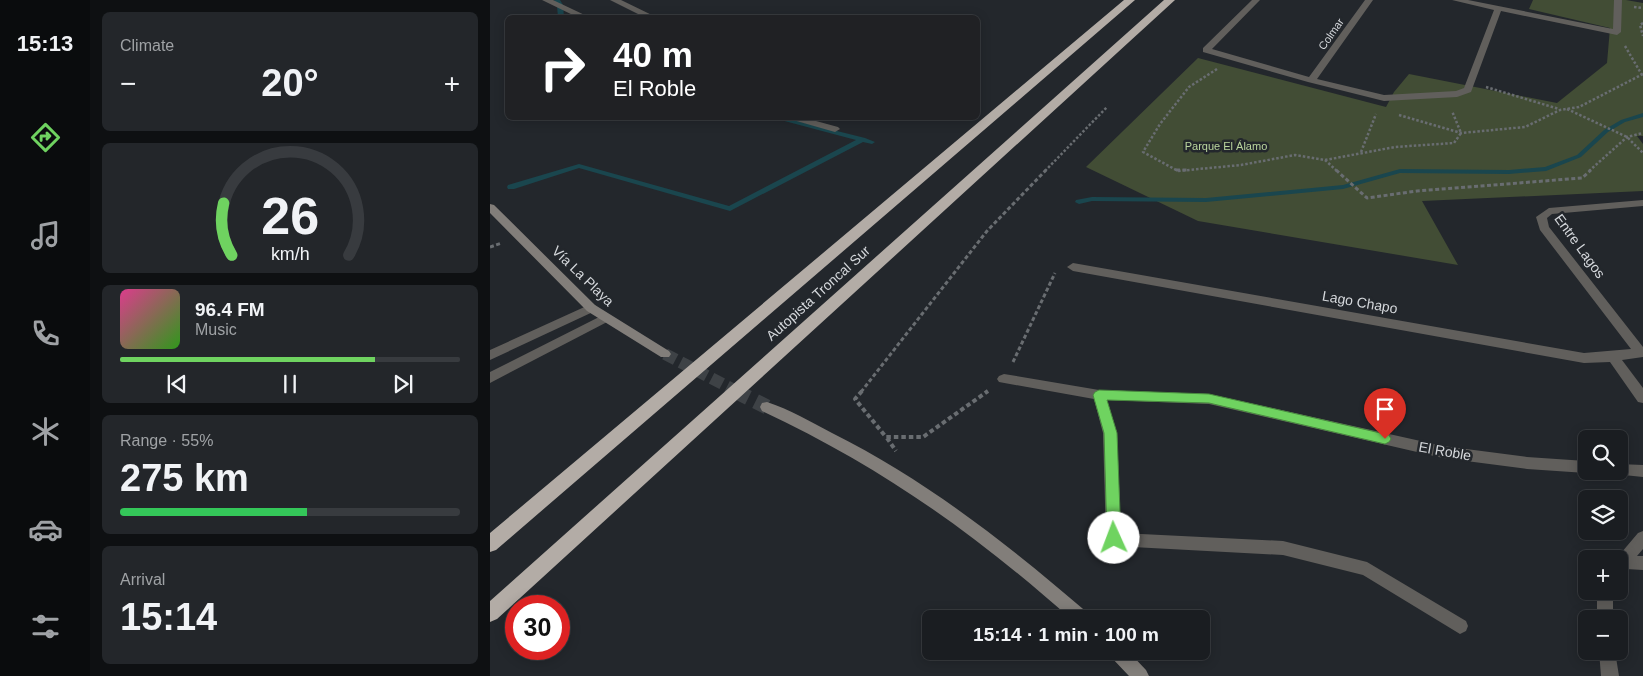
<!DOCTYPE html>
<meta charset="utf-8">
<style>
:root{--surface:#1a1d21;--page:#23262a;--text:#f1f3f6;--muted:#9fa2a5;--line:#383b3f;--accent:#6fd360}
body{margin:0;font-family:Arial,sans-serif;background:var(--page);color:var(--text);height:100vh;display:flex;flex-direction:column;font-size:19px;white-space:nowrap}
*{box-sizing:border-box;margin:0}
p{font-size:16px;color:var(--muted)}
.icon{flex:none;width:28px;height:28px;fill:none;stroke:currentColor;stroke-width:2;stroke-linecap:round;stroke-linejoin:round}
.map{position:relative;flex:1;overflow:hidden}
.side{display:flex;flex-direction:column;gap:12px;padding:12px;background:#0e1012;width:400px}
.side>*{flex:none}
.banner{position:absolute;left:15px;top:15px;width:475px;height:105px;border-radius:8px;box-shadow:0 2px 12px #0003,0 0 0 1px var(--line);background:#202124;color:#fff;overflow:hidden}
.fabs{position:absolute;left:1088px;top:430px;display:grid;gap:10px}
.fabs a{display:grid;place-items:center;width:50px;height:50px;border-radius:8px;background:var(--surface);box-shadow:0 2px 12px #0003,0 0 0 1px var(--line);font-size:25px}
.speed{position:absolute;left:15px;top:595px;display:flex;gap:10px;font-size:25px;font-weight:700;text-align:center}
.speed>*{display:grid;place-content:center;width:65px;height:65px;border-radius:50%;background:var(--surface);box-shadow:0 2px 12px #0003,0 0 0 1px var(--line);line-height:1}
.speed .limit{border:8px solid #d22;background:#fff;color:#111}
.pin{position:absolute;display:grid;place-items:center;width:42px;height:42px;color:#fff;margin:-51px -21px;border-radius:50% 50% 50% 0;rotate:-45deg;box-shadow:0 0 5px #0007}
.pin .icon{rotate:45deg}
.me{position:absolute;width:55px;margin:-28px;rotate:358deg;stroke-linejoin:round;filter:drop-shadow(0 0 4px #0008)}
.turn{display:flex;align-items:center;gap:18px;height:105px;padding:0 25px;font-size:22px}
.turn .icon{width:65px;height:65px;stroke-width:2.5}
.turn b{display:block;font-size:35px;line-height:42px}
.big{font-size:38px;font-weight:700;line-height:1.1}
.side .tile{flex:1;display:flex;flex-direction:column;justify-content:center;gap:8px;min-width:0;padding:0 18px;border-radius:8px;background:var(--page)}
.side .dial{align-items:center;gap:0}
.dial svg{height:130px;overflow:visible;fill:none;stroke:var(--line);stroke-width:7;stroke-linecap:round;text-anchor:middle}
.dial text{fill:var(--text);stroke:none}
.song{display:flex;align-items:center;gap:15px}
.cover{width:60px;height:60px;border-radius:8px;background:linear-gradient(135deg,hsl(330 70% 55%),hsl(110 70% 35%))}
.played{height:5px;border-radius:2px;background:linear-gradient(90deg,var(--accent) 75%,var(--line) 75%)}
.keys{display:flex;justify-content:space-around;direction:ltr}
.heat{display:flex;justify-content:space-between;align-items:center;font-size:28px;direction:ltr}
.charge{height:8px;border-radius:4px;background:linear-gradient(90deg,#34c759 55%,var(--line) 0)}
.trip{position:absolute;left:432px;top:610px;width:288px;height:50px;border-radius:8px;background:var(--surface);box-shadow:0 2px 12px #0003,0 0 0 1px var(--line);font-weight:700;line-height:50px;text-align:center}
main{display:flex;flex:1;min-height:0}
.tabs{display:flex;flex-direction:column;width:90px;justify-content:space-around;align-items:center;background:#0a0c0d;color:var(--muted)}
.tabs .icon{width:35px;height:35px}
.tabs .active{color:var(--accent)}
.tabs b{font-size:22px;color:var(--text)}
.map>svg:first-child{display:block}
</style>
<main>
<nav class="tabs">
<b>15:13</b>
<svg class="icon active" aria-label="directions" viewBox="0 0 24 24"><path d="M12 3l9 9-9 9-9-9zM9 14v-3h6M13 9l2 2-2 2"/></svg>
<svg class="icon" aria-label="music" viewBox="0 0 24 24"><path d="M9 18V5l10-2v13"/><circle cx="6" cy="18" r="3"/><circle cx="16" cy="16" r="3"/></svg>
<svg class="icon" aria-label="phone" viewBox="0 0 24 24"><path d="M5 4h4l2 5-3 2q2 4 5 5l2-3 5 2v4C11 20 4 13 5 4z"/></svg>
<svg class="icon" aria-label="climate" viewBox="0 0 24 24"><path d="M12 3v18M4 7l16 10M4 17L20 7"/></svg>
<svg class="icon" aria-label="car" viewBox="0 0 24 24"><path d="M5 17H2v-5l4-1 3-4h7l3 4 3 1v5h-3M9 17h6M6 11h13"/><circle cx="7" cy="17" r="2"/><circle cx="17" cy="17" r="2"/></svg>
<svg class="icon" aria-label="filters" viewBox="0 0 24 24"><path d="M4 7h16M4 17h16"/><circle cx="9" cy="7" r="2"/><circle cx="15" cy="17" r="2"/></svg>
</nav>
<section class="side">
<div class="tile"><p>Climate</p>
<div class="heat"><a>−</a><b class="big">20°</b><a>+</a></div>
</div>
<div class="tile dial"><svg viewBox="0 0 100 80">
<path d="M14 69A42 42 0 1 1 86 69"/>
<path d="M14 69A42 42 0 0 1 9 37" stroke="#6fd360"/>
<text x="50" y="56" font-size="32" font-weight="700">26</text>
<text x="50" y="72" font-size="11">km/h</text>
</svg></div>
<div class="tile">
<div class="song"><i class="cover"></i><div><b>96.4 FM</b><p>Music</p></div></div>
<div class="played"></div>
<div class="keys"><svg class="icon" aria-label="previous" viewBox="0 0 24 24"><path d="M18 5L8 12l10 7zM5 5v14"/></svg><svg class="icon" aria-label="pause" viewBox="0 0 24 24"><path d="M8 5v14M16 5v14"/></svg><svg class="icon" aria-label="next" viewBox="0 0 24 24"><path d="M6 5l10 7-10 7zM19 5v14"/></svg></div>
</div>
<div class="tile"><p>Range · 55%</p><b class="big">275 km</b><div class="charge"></div></div>
<div class="tile"><p>Arrival</p><b class="big">15:14</b></div>
</section>
<div class="map">
<svg width="1153" height="676" viewBox="0 0 1153 676">
<rect width="100%" height="100%" fill="#23272c"/>
<path fill="#424d35" d="M1043,0H1136L1153,3V136H1147L1153,144V191L932,201L968,265L708,221L596,167L708,58L896,107L904,92L919,74L1067,103L1117,63L1120,28L1039,9Z"/>
<g fill="none" stroke-linecap="round" stroke-linejoin="round">
<path fill="#1a464e" fill-rule="evenodd" d="M64,0H70L73,5L74,18H68L67,5Z
M1153,113V117L1135,122L1118,132L1091,157L1056,171L1019,174L910,173L853,189L716,202L602,201L589,204L585,202L586,200L602,197L716,198L853,185L910,169L1019,170L1055,167L1087,155L1114,130L1131,120Z
M286,118H295L375,138L385,142L382,144L373,142L240,211L89,168L24,189H18L17,187L18,185L89,164L239,206L366,140L287,119Z"/>
<path stroke="#3e4246" stroke-width="12" stroke-dasharray="12 5.5" stroke-linecap="butt" d="M175,354L248,392"/>
<path stroke="#3e4246" stroke-width="15" stroke-dasharray="15 8" stroke-linecap="butt" d="M245,391L277,407"/>
<path stroke="#696d71" stroke-width="2.5" stroke-dasharray="2.5 2" stroke-linecap="butt" d="M1144,7L1153,8
M1153,23L1150,25L1153,36
M1135,46L1152,75
M727,69L699,87L670,124L653,152L688,171L751,165L805,155L835,160L905,147L964,143L971,133L962,111
M996,87L1069,109
M1077,109L1137,137L1153,153
M909,115L971,133L1035,127L1070,110L1089,107L1153,74
M871,152L886,114
M835,160L847,171
M555,171L617,107
M1099,171L1137,137L1153,133"/>
<path stroke="#696d71" stroke-width="3" stroke-dasharray="4 2.5" stroke-linecap="butt" d="M686,170H698
M846,170L877,198L927,191L1092,178L1101,170
M0,247L12,243
M523,362L565,273
M371,392L497,231L556,170"/>
<path stroke="#696d71" stroke-width="4" stroke-dasharray="4.5 3" stroke-linecap="butt" d="M372,391L365,399L396,437H433L498,391
M397,438L406,451"/>
<path fill="#615f5c" fill-rule="evenodd" d="M52,0H63L101,18H89Z
M120,0H131L168,18H156Z
M302,118H315L348,127L350,129L345,132L303,120Z
M101,304L105,305L107,308L105,311L0,360V350Z
M115,314L121,318L119,321L0,383V372Z"/>
<path fill="#615f5c" fill-rule="evenodd" d="M762,0H770L722,49L819,77L875,0H883L827,79L894,95L966,91L974,88L1004,10L962,0H978L1123,29L1124,0H1132L1131,32L1127,35L1011,11L981,92L967,97L894,101L818,82L713,52V48Z
M1153,200V206L1062,214L1057,218L1059,227L1153,347V357L1132,360L1153,388V403L1148,402L1120,362L1094,363L583,271L577,267L583,263L1094,353L1141,349L1050,230L1046,217L1059,208Z
M514,374L609,390L719,394L953,446L1037,457L1096,461V471H1100L1096,473L1037,469L953,458L719,404L617,400L627,433L631,533L793,541L877,562L976,621L978,626L976,631L970,634L873,575L793,555L624,546L619,544L616,539L613,433L604,399L509,382L507,379L509,376Z
M1129,464L1153,465V477L1124,474L1122,471H1129Z
M1153,531V549L1147,556H1153V570L1136,569L1129,573V559H1126L1148,533Z
M1107,591H1123V619H1107Z
M1109,651H1125L1129,676H1111Z"/>
<path fill="#827e7a" fill-rule="evenodd" d="M0,204L4,205L105,305L179,351L181,354L179,357H171L97,311L0,213Z
M277,402C299,409 321,422 342,433C436,480 519,545 599,614L601,619H581C483,532 391,467 272,411L270,407L272,403Z
M619,651H638L656,670L659,676H639L621,657Z"/>
<path fill="#b3aca6" fill-rule="evenodd" d="M634,0H645L6,550L0,552V533Z
M674,0H685L7,619L0,622V601Z"/>
</g>
<path fill="#6fd360" stroke="#48893e" d="M609,390L719,394L895,434L899,435L901,439L899,442L895,444L719,403L617,400L627,433L631,538L629,543L624,544L619,543L617,538L614,433L603,395L605,392Z"/>
<g text-anchor="middle" dominant-baseline="central" stroke-width="5" stroke-linejoin="round" paint-order="stroke">
<g font-size="11" fill="#d5d8dc" stroke="#23272c">
<text transform="translate(841 34) rotate(-55)">Colmar</text>
</g>
<g font-size="11" fill="#bad59e" stroke="#23272c">
<text x="736" y="146">Parque El Álamo</text>
</g>
<g font-size="14" fill="#d5d8dc" stroke="#23272c">
<text transform="translate(1090 246) rotate(54)">Entre Lagos</text>
<text transform="translate(93 276) rotate(44)">Vía La Playa</text>
<text transform="translate(328 293) rotate(-42)">Autopista Troncal Sur</text>
<text transform="translate(870 302) rotate(10)">Lago Chapo</text>
<text transform="translate(955 451) rotate(10)">El Roble</text>
</g>
</g>
</svg>
<div class="fabs">
<a><svg class="icon" aria-label="search" viewBox="0 0 24 24"><circle cx="10" cy="10" r="6"/><path d="M15 15l6 6"/></svg></a>
<a><svg class="icon" aria-label="layers" viewBox="0 0 24 24"><path d="M12 4l9 5-9 5-9-5zM3 14l9 5 9-5"/></svg></a>
<a>+</a>
<a>−</a>
</div>
<div class="speed"><div class="limit">30</div></div>
<div class="pin" style="left:895px;top:439px;background:#d93025"><svg class="icon" aria-label="arrive" viewBox="0 0 24 24"><path d="M6 21V4h12l-3 4 3 4H6"/></svg></div>
<svg class="me" style="left:624px;top:538px" viewBox="-20 -20 40 40"><circle r="19" fill="#fff"/><path d="M0-13L10 11 0 6-10 11z" fill="#6fd360"/></svg>
<div class="trip">15:14 · 1 min · 100 m</div>
<div class="banner">
<div class="turn"><svg class="icon" aria-label="right" viewBox="0 0 24 24"><path d="M7 20v-9h11M14 6l5 5-5 5"/></svg><div><b>40 m</b>El Roble</div></div>
</div>
</div>
</main>
